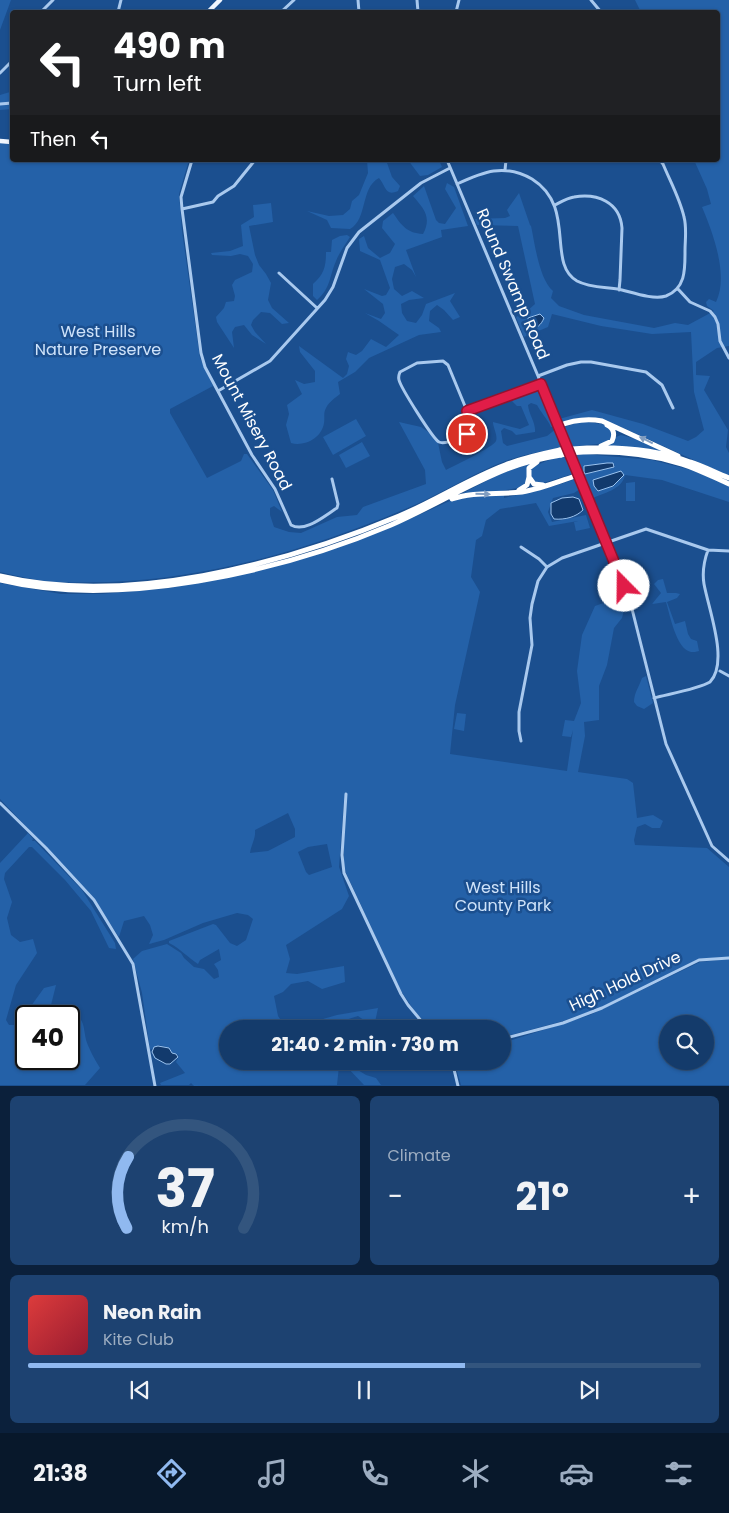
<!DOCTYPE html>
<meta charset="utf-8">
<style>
:root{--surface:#143b6b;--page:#1d4271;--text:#f1f3f6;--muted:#9dadc1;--line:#33557e;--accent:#90b9f0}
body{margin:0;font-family:Poppins,sans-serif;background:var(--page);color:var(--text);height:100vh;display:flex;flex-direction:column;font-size:19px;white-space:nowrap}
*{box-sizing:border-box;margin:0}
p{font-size:16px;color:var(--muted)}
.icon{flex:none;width:28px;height:28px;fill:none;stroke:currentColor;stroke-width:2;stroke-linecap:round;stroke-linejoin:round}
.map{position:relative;height:1086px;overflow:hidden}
.side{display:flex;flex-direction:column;gap:10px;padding:10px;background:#0b203b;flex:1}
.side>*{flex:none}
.banner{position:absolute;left:10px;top:10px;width:710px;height:152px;border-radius:5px;box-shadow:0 1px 4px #0004,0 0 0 1px var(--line);background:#202124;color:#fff;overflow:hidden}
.controls{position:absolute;left:659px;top:1015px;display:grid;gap:10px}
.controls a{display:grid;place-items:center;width:55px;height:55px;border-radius:50%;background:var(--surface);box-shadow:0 1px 4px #0004,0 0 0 1px var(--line);font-size:25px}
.speed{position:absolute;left:15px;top:1005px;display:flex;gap:10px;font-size:25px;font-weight:700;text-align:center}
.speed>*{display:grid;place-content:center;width:65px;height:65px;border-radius:50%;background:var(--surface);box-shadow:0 1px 4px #0004,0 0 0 1px var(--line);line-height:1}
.speed .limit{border:2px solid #111;border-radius:8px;background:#fff;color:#111}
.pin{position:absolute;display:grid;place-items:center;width:42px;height:42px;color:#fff;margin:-21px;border:2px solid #fff;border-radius:50%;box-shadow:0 1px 5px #0007}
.me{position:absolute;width:55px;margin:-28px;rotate:338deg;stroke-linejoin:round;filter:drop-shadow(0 0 4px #0008)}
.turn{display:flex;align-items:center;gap:18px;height:105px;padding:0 20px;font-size:22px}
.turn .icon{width:65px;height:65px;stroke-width:2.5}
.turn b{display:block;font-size:35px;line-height:42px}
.then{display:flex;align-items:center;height:48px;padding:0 20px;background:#0003;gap:10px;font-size:19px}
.big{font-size:38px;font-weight:700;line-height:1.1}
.side .tile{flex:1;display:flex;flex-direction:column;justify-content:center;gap:8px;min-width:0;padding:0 18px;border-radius:8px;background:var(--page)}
.side .dial{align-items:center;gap:0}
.dial svg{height:130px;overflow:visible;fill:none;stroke:var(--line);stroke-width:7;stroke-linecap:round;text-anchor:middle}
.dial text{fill:var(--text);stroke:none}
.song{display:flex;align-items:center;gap:15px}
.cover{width:60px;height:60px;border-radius:8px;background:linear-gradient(135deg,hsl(0 70% 55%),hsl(350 70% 35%))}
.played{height:5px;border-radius:2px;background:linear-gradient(90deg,var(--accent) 65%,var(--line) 65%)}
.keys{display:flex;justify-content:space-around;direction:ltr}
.heat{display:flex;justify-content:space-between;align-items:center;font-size:28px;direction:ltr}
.side .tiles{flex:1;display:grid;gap:10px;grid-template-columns:1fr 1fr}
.tile:last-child{grid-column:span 2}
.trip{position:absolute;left:219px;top:1020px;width:292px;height:50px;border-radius:25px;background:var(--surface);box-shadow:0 1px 4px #0004,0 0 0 1px var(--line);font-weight:700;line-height:50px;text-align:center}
.menu{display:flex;height:80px;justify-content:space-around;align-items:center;background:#08182b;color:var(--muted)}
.menu .icon{width:35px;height:35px}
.menu .current{color:var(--accent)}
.menu b{font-size:22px;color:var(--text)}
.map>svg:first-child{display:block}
</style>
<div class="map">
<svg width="729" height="1086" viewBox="0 0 729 1086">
<rect width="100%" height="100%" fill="#1b4f8f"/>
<path fill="#2461a8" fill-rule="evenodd" d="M0,0H11L0,30Z
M635,0H729V346L717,348L696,362V375L710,376L704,390L728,430L726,447L729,453V476L619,426L582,418L559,422V419L592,410L643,424L688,441L696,437L704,430L694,392L691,332L652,334L601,326L552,314L548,327L524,337L516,317L526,312L535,304L518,226L477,225L475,219L505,218L510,216L507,210L519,193L530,225L531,226C535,244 539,279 553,291L551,298L559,306L584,315L654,328L675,323L688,325L714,311L707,306L706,302L709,299L716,302C729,276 713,233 702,207L711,204L707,189L694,160H718V12H641Z
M10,92L12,93V109L0,110V95Z
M0,143H12V160H189L179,194L182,231L200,358L213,386L170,409V413L207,478L241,461L244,454H247L273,490L282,512L274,506L270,508V515L274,527L289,532L301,533L337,517L357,515L363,507L426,484L425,470L399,422L421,427L437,438L442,462L446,470C454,466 495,446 496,441C498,435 493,428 493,422L520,429L529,425L521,406H517L512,401L522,395L539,390L553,427H551C547,418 541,413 537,405L531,403L528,405C529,415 536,423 535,432L516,435L512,431L504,428L501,431L503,443L507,446L547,436L556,429L563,447C544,451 526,454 508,460C472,473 440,495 405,509C311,549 211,578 109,582C90,582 71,583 52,582C35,580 17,576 0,572Z
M367,160H386L392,177L400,186L398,191C385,197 386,186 379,178C360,188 368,219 350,229L331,228L327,220L307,211L329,216L343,215L350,209L352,201L359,195L368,173Z
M408,160H439L442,167L428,175L420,176Z
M447,183L454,187L468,226L441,230L442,237L406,250L416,277L412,270L404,264L395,267L392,279L394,289L402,296L412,291L424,298L409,300L401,304L402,313L407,321L416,323L422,315L426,304L455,293L450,301L460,317L453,320L444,310L437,305L430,311L429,321L439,328L441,332L419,335L369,358L355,372L338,382L340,394C335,398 329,402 326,408C323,413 325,418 324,423C322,438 304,447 291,443L286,425L289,414L287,405L302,394L295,380L304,384L315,382V371L300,352L299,346L343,378L347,374L349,366L346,359L348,352L356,355L362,351L371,339L386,347L399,335L379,321L365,313L381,319L385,313L383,304L364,289L382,296L386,295L390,288L380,260L360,251L359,239L364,236L368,248L380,258L390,253L395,244L382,228L383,221L393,213C402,226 407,233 423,234C432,217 424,209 413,196L424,186L436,220L439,223L445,224L456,208L445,189Z
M271,203L273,222L249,226L255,255L259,265L266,274L271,283L268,300L272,308L289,323L282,324L270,313L261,312L253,320L251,325L255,332L266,344L252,335L244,325L235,327L232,332L234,348L217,322L216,317L224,308L226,302L234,301L235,296L232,285L235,280L252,272L253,264L248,256L240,254L231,256L212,255L211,253L230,251L243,246L241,225L254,217L253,205Z
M347,235L350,237C345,245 339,253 336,261C329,277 331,288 317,300L313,296V284C324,274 326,267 326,252H331L332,240L340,236Z
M356,419L366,436L333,455L323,437Z
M582,421L607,425L612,432L611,439L606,443L569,447L562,428Z
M621,435L644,441L666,452L608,446L616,437Z
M362,442L370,456L346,468L339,455Z
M584,454L652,460L695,471L729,486V502L662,480L625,475C622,490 603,493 591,499L573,455ZM607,463L615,465L614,467L586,474L584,466Z
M568,456L574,471L572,474L540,484L535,483L530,479L531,469C542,461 555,458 568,456Z
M530,464L527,479L523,487C503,490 483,496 463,493L502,473Z
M576,479L580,489L574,493L553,498L548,512L552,522L586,515L590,528L576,531L574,522L578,521L549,526L536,503L500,509L486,520L482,536L476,540L471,577L480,592L455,705L450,754L567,771L573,730L571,737L562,736L565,720L574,721L581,703L577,671L582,635L595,606L615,599L625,607L622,618L614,628L607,665L599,686V720L584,722L585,736L578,772L627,779L633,783L637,818L653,815L663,821L660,828H652L645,824L637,827L634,840L635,845L707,848L729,867V957L698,959L602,1007L563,1021L503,1037L502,1029H433L416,1013L401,991L346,873L344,864V800L339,867L349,896L342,909L286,945L290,959L286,973L297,974L344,966L345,982L322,989L308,981L291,984L283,992L274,996L278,1016L284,1025L309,1023L337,1015L378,1008L374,1027L358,1016L339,1022L327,1029H228V1061H355L348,1064L366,1075L376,1078L381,1085H364L345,1065L339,1066L337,1085L194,1086L191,1083L189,1085H161L160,1083L185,1073L176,1062L179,1056L177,1054L171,1052L170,1048L159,1045L150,1050L142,993L133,959L142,951L167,944L181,953L184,958L194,967L204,969L214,979L219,977L218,970L214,964L221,960L219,949L200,960L198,964C187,957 181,949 169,943V941L213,924L216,925L230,943L237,946L246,940L253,919L248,915L237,913L203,923L164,940L149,944L153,935L150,925L144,916L124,921L119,937L90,894L0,799V583L61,594H102L170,588L255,570L358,539L399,524L454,499L464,496L504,494V498L551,487ZM288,813L295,829V837L268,851L250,853C251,845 256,838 255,830ZM327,844L332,867L309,875L306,872L298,852L308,847Z
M635,482V501H626V483Z
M663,579L667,593H676L680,594L677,598L667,602L675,624L685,621L688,634L691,639L697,641L699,651C696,652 694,652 691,652C676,649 670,615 666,602L652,604L661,593L654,584L658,580Z
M646,676L653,703L644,709L637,706L634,702C634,693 639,687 642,678Z
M457,713L466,714L464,731L454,729Z
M28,833L33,839L32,841H35L82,890L115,943L116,949L109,948L91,911L65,880L32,847H29L5,873L4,879L12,902L7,918L11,935L20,942L33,939L37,953L16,985L6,1020L9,1025H20L26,1020V1059H69V1016H66L74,1011C85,1023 83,1025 86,1040C89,1049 95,1060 100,1068L85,1085H0V863Z
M729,959V1085H461L454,1061H502L503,1041L512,1040L590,1015L700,962ZM668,1024H705V1061H668Z
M56,985L51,1005L59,1016H28L31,1006L44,988Z"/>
<path fill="#123a6d" stroke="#9cc4f0" d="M540,314L544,318C541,325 537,329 529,328L528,318Z
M607,463H613L614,467L585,474L584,472V466Z
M621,471L624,475L613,486L598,491L594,486L593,480Z
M573,497L579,499L583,510C576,517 565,520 554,519L551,514V503L562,498Z
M158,1046L169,1048L172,1053L176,1054L178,1057L170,1064H166L155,1058L152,1052L154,1047Z"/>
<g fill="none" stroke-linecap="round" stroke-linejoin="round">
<path stroke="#a9c9ee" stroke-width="3" d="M358,0L359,12
M417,0L418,12
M591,0L601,12
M41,12L53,0
M118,12L121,0
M281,12L294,0
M456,12L459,0
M0,73L12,61
M0,104L12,103
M192,160L181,197L182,209L201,353L205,367L252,455L275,489L291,525C305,533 324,516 337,508L338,504L332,479
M447,160L538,376L629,597L666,744L712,846L729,861
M505,170L506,160
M457,184C483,172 504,163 532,179C577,207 546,263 577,281C590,288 608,287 622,290C634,293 654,300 666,296C686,288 685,269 685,251C685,240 687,228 684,217C680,199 670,181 663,164L660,160
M555,205C561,202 567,198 574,197C597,193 620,202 622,228L620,280L619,290
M182,209L213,202L218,196L234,186L255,160
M279,273L317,308
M678,289L690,302L710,311L715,317L718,324L720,341L729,358
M538,376L567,365L581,362H591L646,372L662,385L673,408
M218,391L270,361L325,300L333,287L347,248L359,232L421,183L450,168
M467,411L448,365L443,361L417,363L400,372C399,375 398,376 399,380C401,388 433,439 439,442C445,445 468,436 471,430C473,424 469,416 467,411L541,384
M521,547L539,559L547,567
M720,671L729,676
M654,698C669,694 698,689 710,682C729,662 709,611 704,584C702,572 704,561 708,550
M521,741L519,731V712L532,645L530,618L532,604L538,581L547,567L562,558L646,529L708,550L729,551
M346,794L342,855L344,873L401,994L408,1005L428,1029
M0,803L46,848L94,900L133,964L155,1086
M502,1039L563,1023L602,1008L699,960L729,958
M452,1061L458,1086"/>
<path stroke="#f0f6ff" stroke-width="4.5" d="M208,12L220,0
M0,141L12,142"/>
<path stroke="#fff" stroke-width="5" d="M558,426C573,420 586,418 602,421L678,456
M601,446L612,441C615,435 614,428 607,425
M572,449C612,446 652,448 690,462C703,466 716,473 729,478
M569,453C607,450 646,453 682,464C698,469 713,477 729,484
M537,462L529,468V477L534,484L543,485
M519,490L527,485L529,477
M452,499C474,491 498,495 522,492C541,489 560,481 578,475
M0,576C126,606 282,565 399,516C435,501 468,479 505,465C523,458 541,454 560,450
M0,580C118,609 280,572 391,525C430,508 467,485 507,469C524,462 543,458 561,455"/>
<path stroke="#fff" stroke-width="5" d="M560,450L572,449
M561,455L569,453"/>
</g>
<defs><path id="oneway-solid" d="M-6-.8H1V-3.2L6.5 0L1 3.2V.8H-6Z" transform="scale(1.25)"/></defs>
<g fill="#829ec1">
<use href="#oneway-solid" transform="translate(646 440) rotate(-154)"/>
<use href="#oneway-solid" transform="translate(483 494) rotate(1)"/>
</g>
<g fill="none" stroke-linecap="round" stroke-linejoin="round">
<defs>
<path id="route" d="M467,434C474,426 470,419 467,411L541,384L624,586"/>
</defs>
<use href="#route" stroke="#92132f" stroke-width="12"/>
<use href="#route" stroke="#e11d48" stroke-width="9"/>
</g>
<g text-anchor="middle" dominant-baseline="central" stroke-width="5" stroke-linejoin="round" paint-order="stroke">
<g font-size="16" fill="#fff" stroke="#1b4f8f">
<text transform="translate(513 284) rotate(67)">Round Swamp Road</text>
<text transform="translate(252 422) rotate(62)">Mount Misery Road</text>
<text transform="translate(625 981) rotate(-25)">High Hold Drive</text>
</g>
<g font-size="16" fill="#cfe3fa" stroke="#1b4f8f">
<text x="98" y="331">West Hills<tspan x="98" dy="18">Nature Preserve</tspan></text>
<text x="503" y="887">West Hills<tspan x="503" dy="18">County Park</tspan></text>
</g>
</g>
</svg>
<div class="controls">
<a><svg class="icon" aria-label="search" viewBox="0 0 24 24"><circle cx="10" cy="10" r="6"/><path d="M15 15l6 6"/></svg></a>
</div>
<div class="speed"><div class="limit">40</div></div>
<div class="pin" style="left:467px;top:434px;background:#d93025"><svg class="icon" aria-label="arrive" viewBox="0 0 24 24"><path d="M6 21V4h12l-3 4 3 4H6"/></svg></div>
<svg class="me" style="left:624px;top:586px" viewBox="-20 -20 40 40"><circle r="19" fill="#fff"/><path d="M0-13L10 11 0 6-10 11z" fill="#e11d48"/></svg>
<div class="trip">21:40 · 2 min · 730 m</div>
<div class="banner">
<div class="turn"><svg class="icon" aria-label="left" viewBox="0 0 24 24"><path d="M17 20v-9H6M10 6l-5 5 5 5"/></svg><div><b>490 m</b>Turn left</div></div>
<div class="then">Then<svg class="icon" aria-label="left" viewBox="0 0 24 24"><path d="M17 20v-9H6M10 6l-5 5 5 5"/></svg></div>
</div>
</div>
<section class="side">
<div class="tiles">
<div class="tile dial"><svg viewBox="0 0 100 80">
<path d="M14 69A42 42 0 1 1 86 69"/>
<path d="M14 69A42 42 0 0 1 15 25" stroke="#90b9f0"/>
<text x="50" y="56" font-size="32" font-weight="700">37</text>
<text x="50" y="72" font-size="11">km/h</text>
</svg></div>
<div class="tile"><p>Climate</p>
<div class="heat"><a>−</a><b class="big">21°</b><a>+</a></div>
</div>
<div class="tile">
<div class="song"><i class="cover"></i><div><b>Neon Rain</b><p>Kite Club</p></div></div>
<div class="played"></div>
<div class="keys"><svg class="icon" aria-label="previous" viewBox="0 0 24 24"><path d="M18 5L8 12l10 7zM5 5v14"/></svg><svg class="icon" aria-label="pause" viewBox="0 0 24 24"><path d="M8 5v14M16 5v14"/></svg><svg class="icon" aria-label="next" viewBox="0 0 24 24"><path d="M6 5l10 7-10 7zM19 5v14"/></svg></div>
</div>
</div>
</section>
<nav class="menu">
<b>21:38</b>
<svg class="icon current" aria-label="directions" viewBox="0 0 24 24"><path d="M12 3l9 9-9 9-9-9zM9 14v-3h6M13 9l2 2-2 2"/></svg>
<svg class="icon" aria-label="music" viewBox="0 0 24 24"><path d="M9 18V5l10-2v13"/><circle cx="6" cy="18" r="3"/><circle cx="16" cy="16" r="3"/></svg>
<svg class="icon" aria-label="phone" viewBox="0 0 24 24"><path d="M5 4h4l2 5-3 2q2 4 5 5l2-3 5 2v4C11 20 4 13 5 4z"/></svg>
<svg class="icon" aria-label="climate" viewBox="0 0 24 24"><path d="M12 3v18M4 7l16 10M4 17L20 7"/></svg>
<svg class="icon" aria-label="car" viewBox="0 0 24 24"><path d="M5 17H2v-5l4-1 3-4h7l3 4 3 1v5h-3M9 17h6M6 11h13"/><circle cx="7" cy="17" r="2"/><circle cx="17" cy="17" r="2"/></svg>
<svg class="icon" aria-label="filters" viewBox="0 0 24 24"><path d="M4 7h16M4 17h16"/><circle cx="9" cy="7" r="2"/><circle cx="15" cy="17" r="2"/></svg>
</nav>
